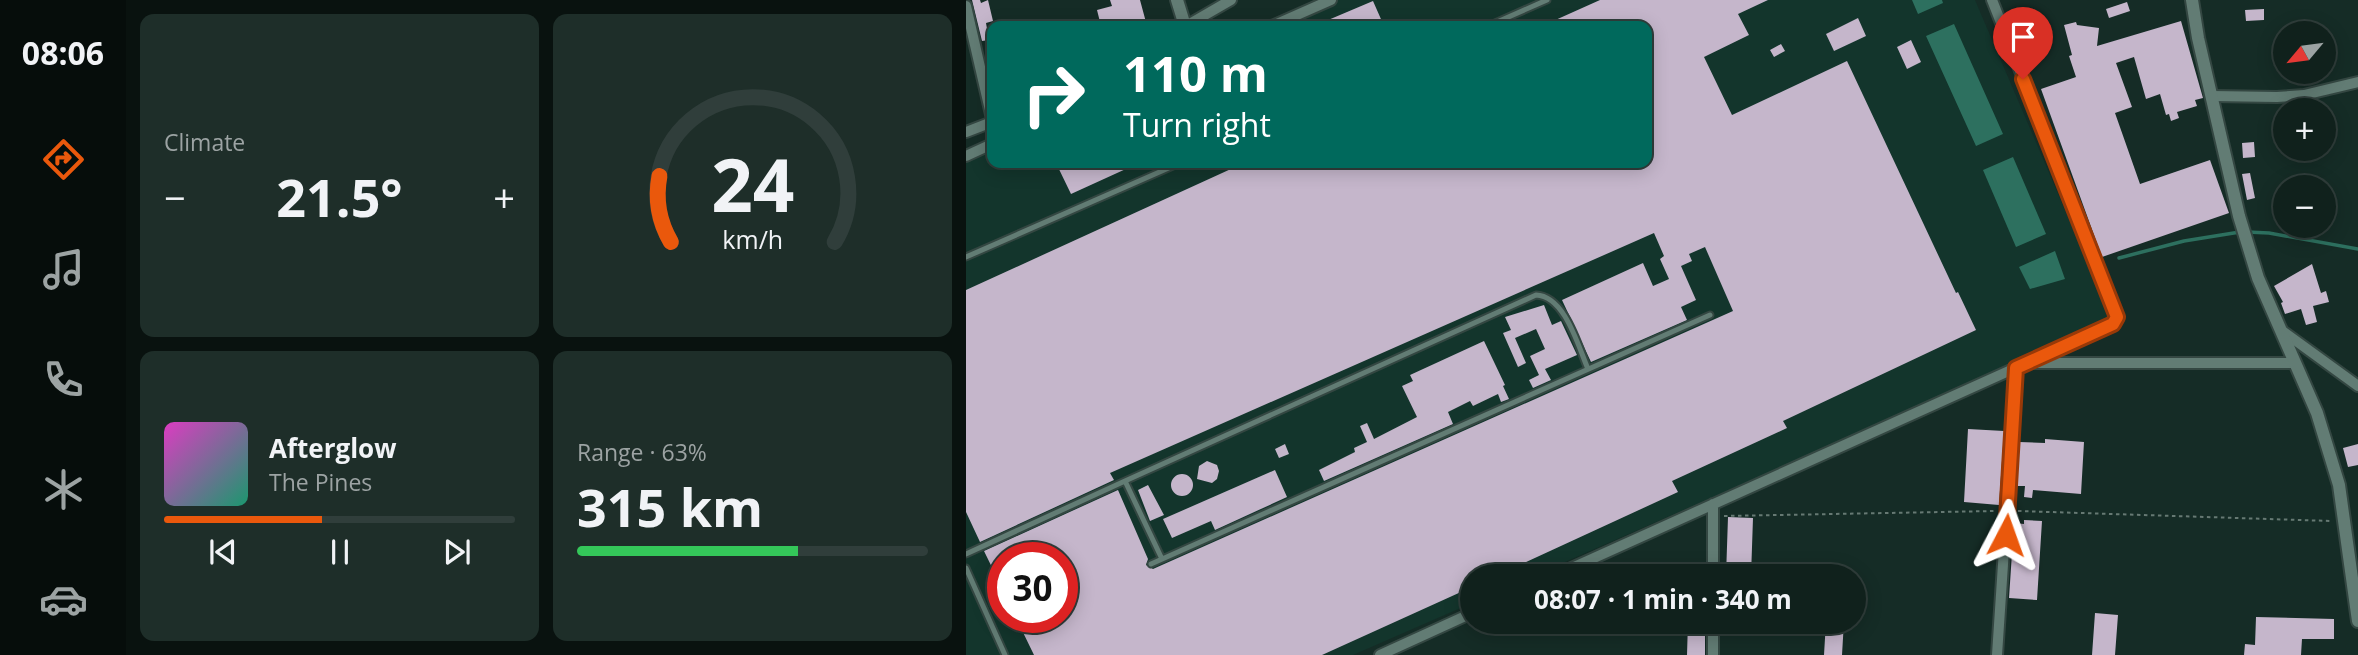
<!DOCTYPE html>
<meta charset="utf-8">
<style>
:root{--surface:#10211c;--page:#1e2e29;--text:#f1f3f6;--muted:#9ca3a3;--line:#303e3b;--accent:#ea580c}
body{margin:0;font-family:"Open Sans",sans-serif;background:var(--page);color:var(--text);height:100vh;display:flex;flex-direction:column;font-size:26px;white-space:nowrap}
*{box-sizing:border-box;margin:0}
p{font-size:23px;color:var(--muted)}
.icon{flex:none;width:38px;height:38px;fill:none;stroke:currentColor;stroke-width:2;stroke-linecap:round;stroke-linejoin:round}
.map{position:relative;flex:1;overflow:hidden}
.drawer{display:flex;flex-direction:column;gap:14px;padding:14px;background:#09120f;width:840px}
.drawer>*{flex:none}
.guide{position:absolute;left:21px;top:21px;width:665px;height:147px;border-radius:14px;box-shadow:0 4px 18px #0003,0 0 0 2px var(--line);background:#00695c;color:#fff;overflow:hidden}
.needle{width:46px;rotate:241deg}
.controls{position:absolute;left:1307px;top:21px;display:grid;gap:14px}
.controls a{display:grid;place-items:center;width:63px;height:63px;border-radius:50%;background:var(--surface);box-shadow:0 4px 18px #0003,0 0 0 2px var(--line);font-size:35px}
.speed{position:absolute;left:21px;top:542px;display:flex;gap:14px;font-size:35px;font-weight:700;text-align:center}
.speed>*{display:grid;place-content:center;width:91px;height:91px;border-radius:50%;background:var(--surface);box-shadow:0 4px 18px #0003,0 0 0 2px var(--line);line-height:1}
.speed .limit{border:10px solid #d22;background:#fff;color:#111}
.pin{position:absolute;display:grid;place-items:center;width:60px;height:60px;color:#fff;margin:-72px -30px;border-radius:50% 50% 50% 0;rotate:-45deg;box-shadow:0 0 7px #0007}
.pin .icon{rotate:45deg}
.me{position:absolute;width:77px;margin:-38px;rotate:4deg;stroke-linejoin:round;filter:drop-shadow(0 0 5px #0008)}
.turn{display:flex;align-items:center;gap:24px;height:147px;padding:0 21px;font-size:32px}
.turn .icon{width:91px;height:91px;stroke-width:2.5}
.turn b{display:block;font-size:49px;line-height:60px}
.big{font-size:52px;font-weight:700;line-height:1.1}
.drawer .tile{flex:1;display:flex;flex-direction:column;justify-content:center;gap:10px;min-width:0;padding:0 24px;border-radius:14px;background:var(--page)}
.drawer .dial{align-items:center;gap:0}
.dial svg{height:182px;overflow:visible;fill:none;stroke:var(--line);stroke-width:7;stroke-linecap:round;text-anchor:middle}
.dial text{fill:var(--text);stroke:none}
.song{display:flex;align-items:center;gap:21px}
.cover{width:84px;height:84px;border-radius:10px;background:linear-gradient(135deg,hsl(310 70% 55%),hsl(160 70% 35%))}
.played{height:7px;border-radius:4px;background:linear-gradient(90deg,var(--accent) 45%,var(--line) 45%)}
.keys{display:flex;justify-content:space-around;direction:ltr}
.heat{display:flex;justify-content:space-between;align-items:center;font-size:38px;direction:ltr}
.charge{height:10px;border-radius:5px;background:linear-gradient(90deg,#34c759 63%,var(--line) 0)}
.drawer .tiles{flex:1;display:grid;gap:14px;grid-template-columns:repeat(2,1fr)}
.trip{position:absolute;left:494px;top:564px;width:406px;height:70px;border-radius:35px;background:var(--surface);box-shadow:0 4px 18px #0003,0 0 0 2px var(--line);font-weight:700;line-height:70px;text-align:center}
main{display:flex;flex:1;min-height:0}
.dock{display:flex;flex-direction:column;width:126px;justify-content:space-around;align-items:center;background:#060d0b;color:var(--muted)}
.dock .icon{width:49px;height:49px}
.dock .current{color:var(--accent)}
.dock b{font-size:32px;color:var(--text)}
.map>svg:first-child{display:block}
</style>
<main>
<nav class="dock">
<b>08:06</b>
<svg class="icon current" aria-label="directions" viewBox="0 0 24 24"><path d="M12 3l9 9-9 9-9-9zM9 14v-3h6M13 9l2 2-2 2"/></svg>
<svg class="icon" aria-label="music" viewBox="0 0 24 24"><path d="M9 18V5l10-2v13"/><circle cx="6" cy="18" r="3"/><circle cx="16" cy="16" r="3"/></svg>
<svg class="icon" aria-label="phone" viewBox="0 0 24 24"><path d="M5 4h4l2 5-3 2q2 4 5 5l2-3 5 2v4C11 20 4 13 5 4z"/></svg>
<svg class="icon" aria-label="climate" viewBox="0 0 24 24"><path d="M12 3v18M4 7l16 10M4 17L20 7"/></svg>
<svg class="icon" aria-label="car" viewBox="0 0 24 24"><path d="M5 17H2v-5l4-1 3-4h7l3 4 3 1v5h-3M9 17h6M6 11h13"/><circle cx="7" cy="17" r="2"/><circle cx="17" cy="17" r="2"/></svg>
</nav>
<section class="drawer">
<div class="tiles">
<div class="tile"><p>Climate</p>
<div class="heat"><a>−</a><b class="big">21.5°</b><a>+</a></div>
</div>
<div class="tile dial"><svg viewBox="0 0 100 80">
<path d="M14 69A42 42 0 1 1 86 69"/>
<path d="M14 69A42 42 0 0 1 9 40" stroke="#ea580c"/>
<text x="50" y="56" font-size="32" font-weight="700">24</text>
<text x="50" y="72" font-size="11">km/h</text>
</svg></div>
<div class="tile">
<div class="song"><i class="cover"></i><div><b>Afterglow</b><p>The Pines</p></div></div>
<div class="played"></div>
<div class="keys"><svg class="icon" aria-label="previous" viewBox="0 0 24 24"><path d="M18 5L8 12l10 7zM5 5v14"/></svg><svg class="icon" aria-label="pause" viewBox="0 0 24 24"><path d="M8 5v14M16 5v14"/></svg><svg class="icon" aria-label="next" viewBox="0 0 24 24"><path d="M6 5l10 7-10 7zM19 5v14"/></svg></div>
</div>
<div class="tile"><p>Range · 63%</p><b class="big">315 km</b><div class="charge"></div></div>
</div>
</section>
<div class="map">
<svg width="1392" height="655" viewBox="0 0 1392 655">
<rect width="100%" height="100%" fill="#152c26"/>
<path fill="#13352c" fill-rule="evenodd" d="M366,0H1009L1144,315L1141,324L567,576H506V603L387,655H0V161L26,149V163H681V26H306ZM37,558H96V618H37Z"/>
<path fill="#2d705f" d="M946,0H976L977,3L952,14Z
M988,24L1037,134L1010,146L960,36Z
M1047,157L1080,234L1050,247L1017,170Z
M1089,251L1099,279L1064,289L1053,267Z"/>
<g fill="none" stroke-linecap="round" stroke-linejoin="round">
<path stroke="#2d705f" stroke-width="3.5" d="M1281,232L1303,233L1392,249
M1153,258L1218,241L1274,232"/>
</g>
<path fill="#c5b6cb" d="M6,0H14L15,3L22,0L27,21L20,23L23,40L16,41Z
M144,0H174L181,26H135L131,10L146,6Z
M634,0H802L772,14L783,35L738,57L766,115L881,61L990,293L992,292L1010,330L817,421L821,428L706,481L712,492L530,576H506V587L356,655H68L50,618H96V558H37V590L18,551L152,490L182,559L180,565L187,569L767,311L739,247L723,254L726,261L715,266L730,300L715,307L721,320L625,362L596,300L677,263L687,286L703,279L694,259L698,256L688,233L144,473L148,480L14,542L0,512V290L278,163H681V26H576Z
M407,1L418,26H348Z
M1161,2L1164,11L1143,18L1140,9Z
M1298,9V20L1280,21L1279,10Z
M892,18L900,36L868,51L860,34Z
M1215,21L1237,98L1229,100L1231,106L1211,112L1213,118L1205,121L1203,114L1200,115L1194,94L1180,99L1168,57L1150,63L1166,107L1149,113L1174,184L1244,160L1263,213L1136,257L1075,89L1110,77L1103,56L1106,55L1098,25L1110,22L1111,25L1133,28L1131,46Z
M1068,34L1077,57L1060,64L1051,41Z
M945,40L955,62L941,69L931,47Z
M815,44L819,51L808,57L804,50Z
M1288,142L1289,157L1277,158L1276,143Z
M90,163H173L105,194Z
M1284,173L1289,198L1281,200L1276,174Z
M1346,264L1355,293L1360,291L1363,302L1347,306L1351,322L1340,325L1335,309L1319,314L1315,303L1317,302L1308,286Z
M578,305L586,325L595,321L611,355L579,369L585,380L567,388L563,380L573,375L564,356L579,349L570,329L549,338L560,363L552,367L537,333L545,330L539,317Z
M518,341L539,385L537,386L543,399L535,402L532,394L507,406L504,401L482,412L487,424L358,481L353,470L389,452L388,448L401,442L394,426L401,423L408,439L451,417L436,386L447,381L444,375Z
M1002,429L1038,431L1033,505L998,502Z
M1079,439L1118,442L1115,494L1067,490L1066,498L1058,497L1059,486H1050L1053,442L1079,443Z
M319,444L323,454L313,458L309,449Z
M1392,444V465L1382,467L1377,448Z
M241,461L251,465L253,471L251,479L246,483L231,479L233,466Z
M309,470L321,497L249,530L245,521L206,538L197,519Z
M205 485a11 11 0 1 1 22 0a11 11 0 1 1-22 0Z
M182,485L198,515L184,521L172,490Z
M762,517L787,518L785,576H760Z
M1058,520L1076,521L1071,600L1043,598L1048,523L1058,524Z
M1129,613L1152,615L1149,655H1126Z
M1290,617L1368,619V639H1336L1335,655H1278L1279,644L1289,645Z
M722,621H739V655H721Z
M860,621H878L876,655H858Z"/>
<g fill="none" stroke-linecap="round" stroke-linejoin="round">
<defs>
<path id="service" d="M522,26L581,0
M0,257L214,163
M0,554L159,481
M196,559L159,481L570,295C599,296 612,346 622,369
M185,564L744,315
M0,568L39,655"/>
<path id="minor" d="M0,6L26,119
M220,26L265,0
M306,26L365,0
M1246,96L1311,97L1338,95L1392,82
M0,132L26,122
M0,156L26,144
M1315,330L1392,386
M1066,363H1329
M747,504V576
M588,576L1147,324L1151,317L1149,311L1026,0
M747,621V655
M414,655L506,613
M1031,655L1050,368"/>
<path id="tertiary" d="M211,0L219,26
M1226,0L1232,38L1273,216L1292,278L1351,413L1373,485L1392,621"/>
</defs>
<use href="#service" stroke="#344742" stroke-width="9"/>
<use href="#minor" stroke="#344742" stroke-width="14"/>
<use href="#tertiary" stroke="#344742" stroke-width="16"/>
<path stroke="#667973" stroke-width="2" stroke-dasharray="3.5 3.5" stroke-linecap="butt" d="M1052,511L1365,521
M758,516L1029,511"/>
<use href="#service" stroke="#627c74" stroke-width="5"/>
<use href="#minor" stroke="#627c74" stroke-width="10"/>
<use href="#tertiary" stroke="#627c74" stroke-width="12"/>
</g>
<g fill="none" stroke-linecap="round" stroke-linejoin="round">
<defs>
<path id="route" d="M1040,535L1050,368L1147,324L1151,317L1057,79"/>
</defs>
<use href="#route" stroke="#983908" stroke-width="18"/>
<use href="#route" stroke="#ea580c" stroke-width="12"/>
</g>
</svg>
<div class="controls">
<a><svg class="needle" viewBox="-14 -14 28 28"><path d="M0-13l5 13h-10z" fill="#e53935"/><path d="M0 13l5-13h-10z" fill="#9ca3a3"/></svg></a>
<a>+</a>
<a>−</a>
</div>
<div class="speed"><div class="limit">30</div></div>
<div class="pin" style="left:1057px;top:79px;background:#d93025"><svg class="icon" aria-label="arrive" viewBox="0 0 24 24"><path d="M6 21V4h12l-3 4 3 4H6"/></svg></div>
<svg class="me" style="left:1040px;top:535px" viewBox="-20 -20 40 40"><path d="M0-17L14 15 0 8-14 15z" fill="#ea580c" stroke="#fff" stroke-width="4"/></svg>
<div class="trip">08:07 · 1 min · 340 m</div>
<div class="guide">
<div class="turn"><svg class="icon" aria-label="right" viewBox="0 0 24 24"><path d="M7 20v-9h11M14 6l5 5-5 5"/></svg><div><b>110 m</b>Turn right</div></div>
</div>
</div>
</main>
